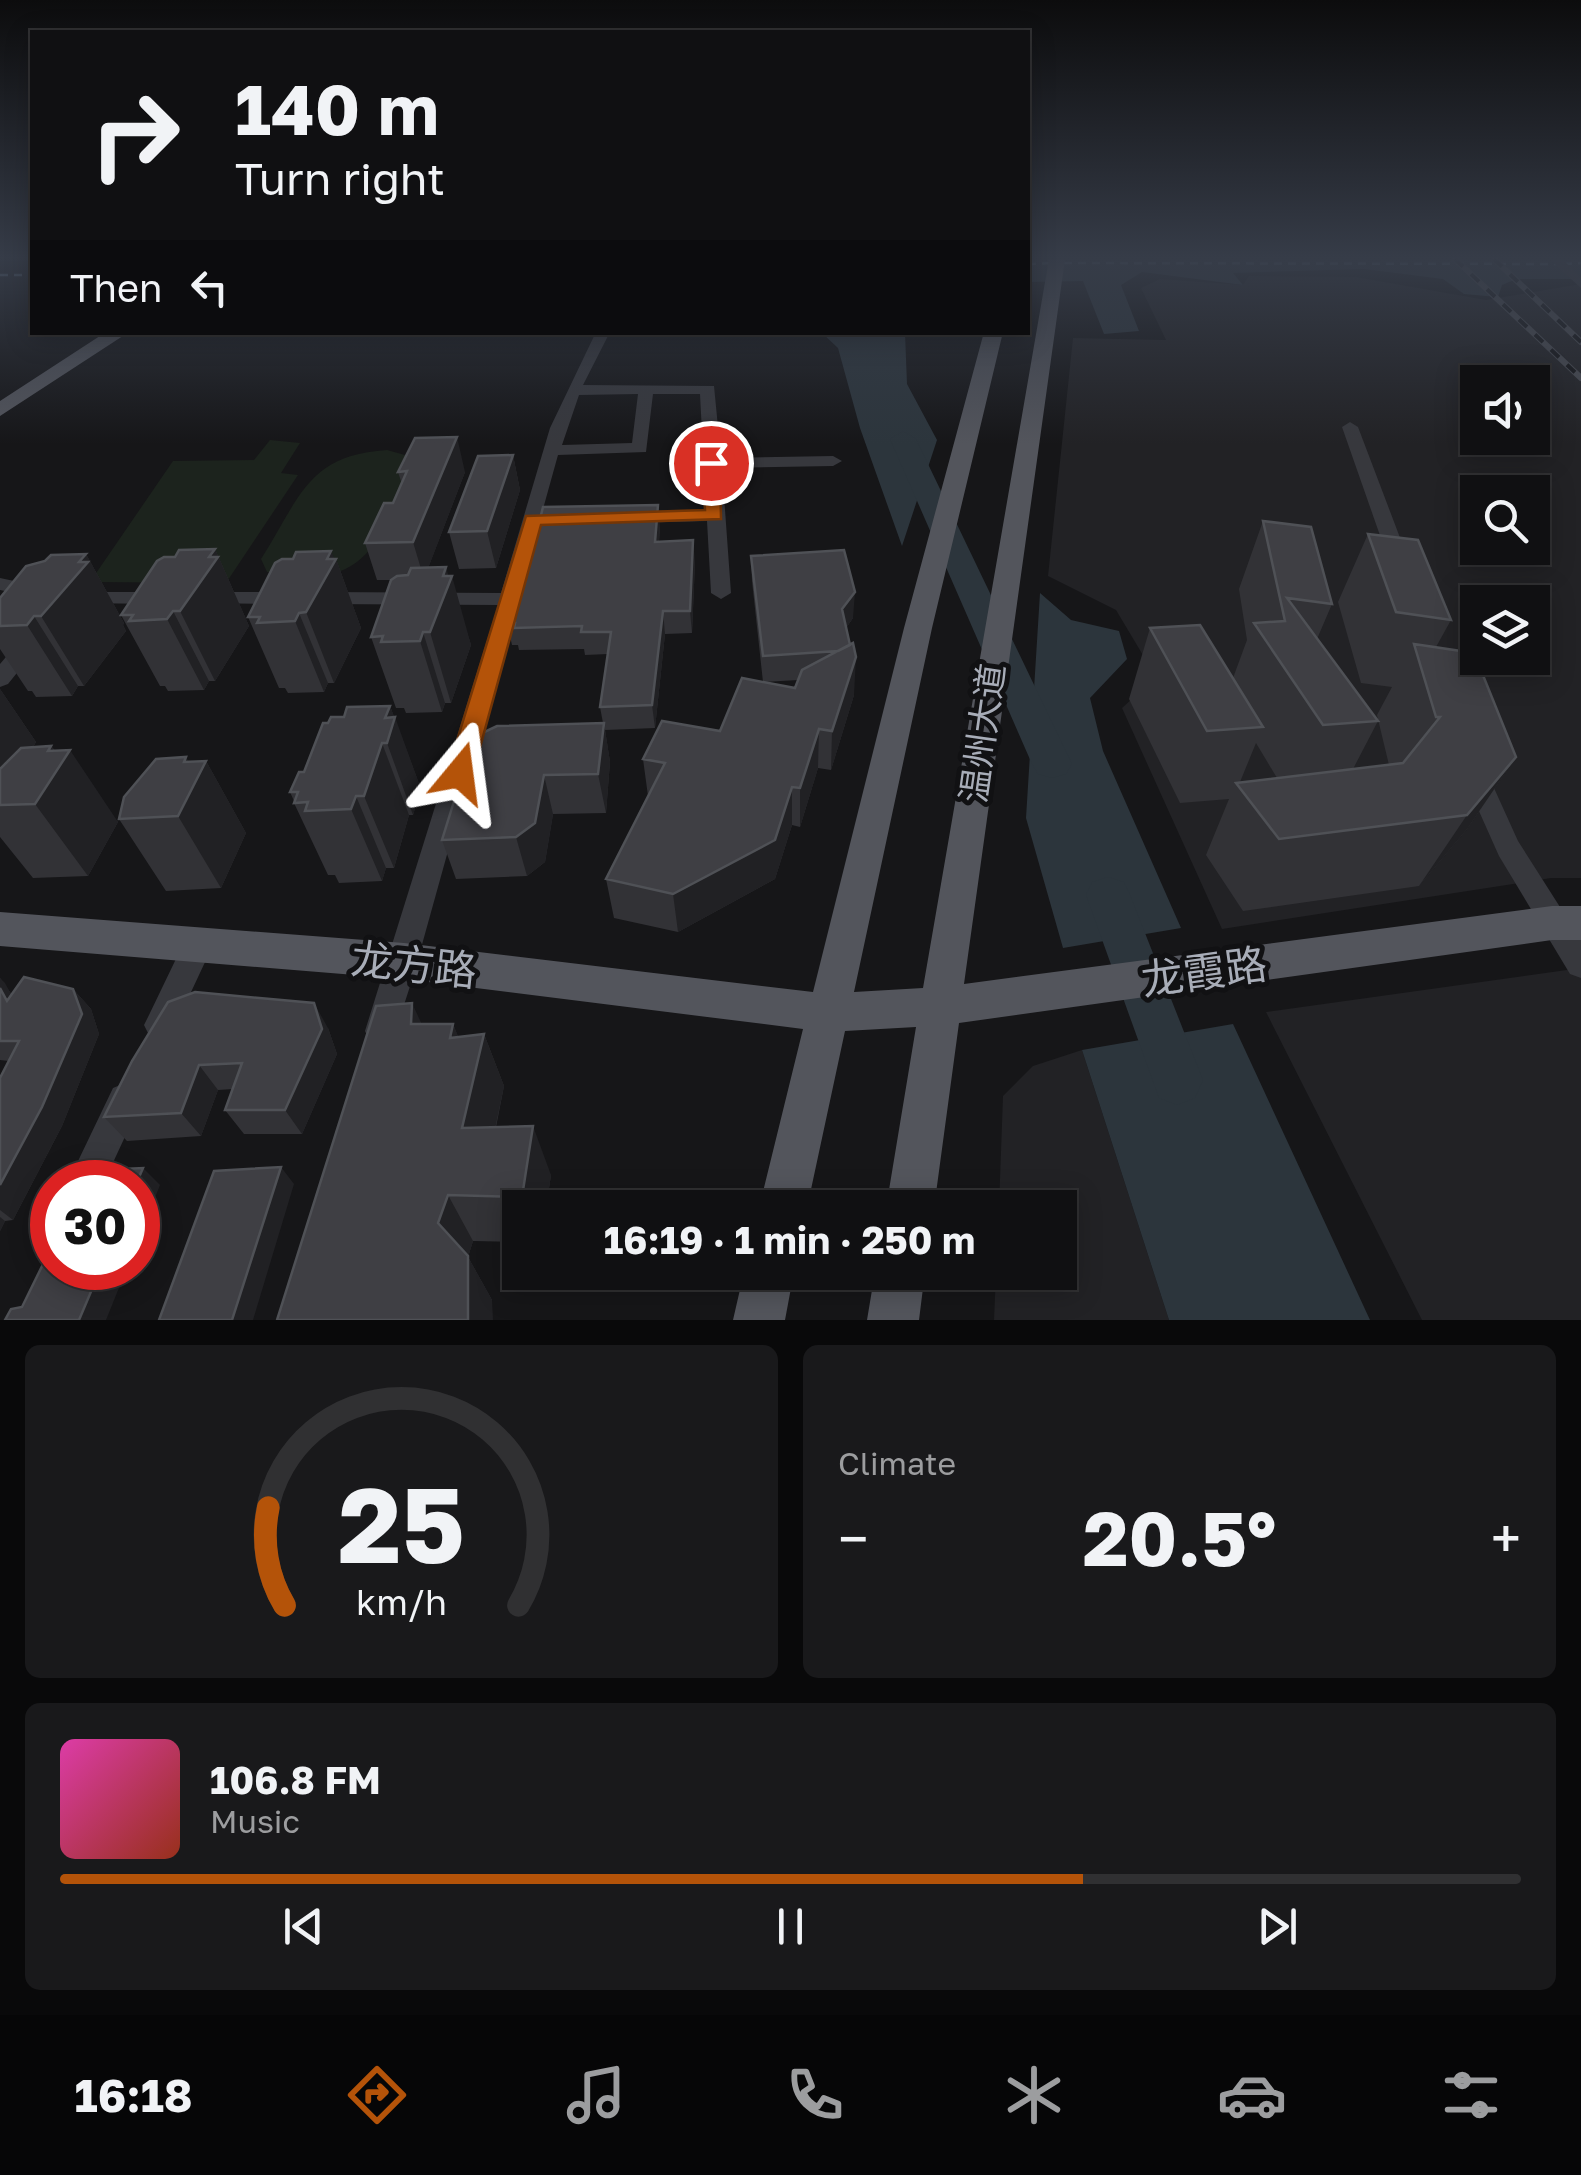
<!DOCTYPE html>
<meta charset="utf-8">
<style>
:root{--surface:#101012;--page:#19191b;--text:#f1f3f6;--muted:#9c9d9f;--line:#303032;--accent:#b45309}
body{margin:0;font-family:"Golos Text","Noto Sans SC",sans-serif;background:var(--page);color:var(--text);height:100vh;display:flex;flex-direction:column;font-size:38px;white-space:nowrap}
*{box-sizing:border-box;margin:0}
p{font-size:32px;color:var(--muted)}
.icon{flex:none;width:55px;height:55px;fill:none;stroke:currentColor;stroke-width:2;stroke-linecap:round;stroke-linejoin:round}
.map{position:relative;height:1320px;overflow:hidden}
.side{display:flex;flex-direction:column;gap:25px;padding:25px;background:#09090a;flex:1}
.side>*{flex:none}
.guide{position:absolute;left:30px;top:30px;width:1000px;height:305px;border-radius:0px;box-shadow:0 5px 25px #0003,0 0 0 2px var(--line);background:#101012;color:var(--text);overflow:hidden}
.tools{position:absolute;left:1460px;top:365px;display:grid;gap:20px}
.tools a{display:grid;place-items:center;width:90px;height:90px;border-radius:0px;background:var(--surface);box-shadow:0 5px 25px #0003,0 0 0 2px var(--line);font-size:50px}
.speed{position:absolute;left:30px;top:1160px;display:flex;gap:20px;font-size:50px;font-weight:700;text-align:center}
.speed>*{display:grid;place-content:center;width:130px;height:130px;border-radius:50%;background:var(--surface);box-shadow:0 5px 25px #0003,0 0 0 2px var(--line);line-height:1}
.speed .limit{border:15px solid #d22;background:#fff;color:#111}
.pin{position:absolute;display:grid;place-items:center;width:85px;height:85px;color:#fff;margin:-42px;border:5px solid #fff;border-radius:50%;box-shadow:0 2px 10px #0007}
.me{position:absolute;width:110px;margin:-55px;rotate:16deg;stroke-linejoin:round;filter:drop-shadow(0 0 8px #0008)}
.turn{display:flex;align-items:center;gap:35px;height:210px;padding:0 40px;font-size:45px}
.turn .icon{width:130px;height:130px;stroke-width:2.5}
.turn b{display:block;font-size:70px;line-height:85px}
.then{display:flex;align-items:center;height:95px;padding:0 40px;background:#0003;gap:20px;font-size:38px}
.big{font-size:75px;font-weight:700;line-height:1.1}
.side .card{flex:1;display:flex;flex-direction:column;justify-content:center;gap:15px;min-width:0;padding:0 35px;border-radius:15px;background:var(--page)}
.side .dial{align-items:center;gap:0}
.dial svg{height:260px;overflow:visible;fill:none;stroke:var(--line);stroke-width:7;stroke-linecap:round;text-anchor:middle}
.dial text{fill:var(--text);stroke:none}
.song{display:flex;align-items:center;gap:30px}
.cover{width:120px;height:120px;border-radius:15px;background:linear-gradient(135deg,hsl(320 70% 55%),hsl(10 70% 35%))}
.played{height:10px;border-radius:5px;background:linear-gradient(90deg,var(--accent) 70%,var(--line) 70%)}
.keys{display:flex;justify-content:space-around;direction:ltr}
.heat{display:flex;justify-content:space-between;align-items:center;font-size:55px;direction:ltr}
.side .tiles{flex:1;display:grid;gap:25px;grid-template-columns:1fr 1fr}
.card:last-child{grid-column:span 2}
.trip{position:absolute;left:502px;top:1190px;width:575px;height:100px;border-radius:0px;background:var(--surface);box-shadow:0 5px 25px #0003,0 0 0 2px var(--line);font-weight:700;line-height:100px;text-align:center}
.dock{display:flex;height:160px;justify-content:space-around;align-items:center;background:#060607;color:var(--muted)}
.dock .icon{width:70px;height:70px}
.dock .selected{color:var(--accent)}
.dock b{font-size:45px;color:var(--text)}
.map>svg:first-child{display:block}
</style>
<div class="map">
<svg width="1581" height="1320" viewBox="0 0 1581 1320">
<rect width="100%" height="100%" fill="#161618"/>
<path fill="#222225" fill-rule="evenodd" d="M1249,276L1356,277L1486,300L1581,284V878H1551L1222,929L1122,708L1156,677L1116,610L1048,576L1073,338L1166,340L1141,288L1160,279L1243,285ZM1478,382H1532V438H1478ZM1478,492H1532V548H1478ZM1478,602H1532V658H1478Z
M1581,968V1320H1422L1266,1012Z
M1082,1050L1169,1320H994L996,1273L1060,1272V1208L999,1207L1003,1096L1033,1066Z"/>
<path fill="#1c231d" d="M270,440L300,443L281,473L298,475L226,583L90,582L173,461L254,460Z
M387,450L405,455L418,466C379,540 366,594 267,572L261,559C300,498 307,455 387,450Z"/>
<path fill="#2c353c" d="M1028,259H1581V279H1516L1502,285L1498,297L1464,294L1443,279L1364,269L1233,273L1243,285L1142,272L1121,285L1139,331L1104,334L1083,281L1028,282Z
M822,333H905L907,384L937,440L902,546L860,428L838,348Z
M1040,593L1071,620L1119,631L1127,659L1090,698L1103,751L1181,928L1063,948L1026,818Z
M1233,1024L1370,1320H1169L1082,1050Z"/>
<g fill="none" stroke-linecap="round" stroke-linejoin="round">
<path fill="#2c353c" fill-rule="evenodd" d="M903,431L916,439L1072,764L1066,774L1052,778L1038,774L1032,764L890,439Z
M1108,877L1124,882L1130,895L1203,1080L1195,1098L1177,1105L1159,1098L1086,895L1092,882Z"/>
<path stroke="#7f9bb3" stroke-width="2.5" stroke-dasharray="8 6" stroke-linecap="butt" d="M1064,263L1556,264
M1028,264L1051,263
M1564,264L1581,263
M0,275H32"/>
<path fill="#37383d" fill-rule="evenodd" d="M1549,259H1562L1581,277V288Z
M596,332H610L583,385L714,386L721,458L833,456L842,461L833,466L722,468L731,593L721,599L711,593L707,521L628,523L619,517L628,511L706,510L700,394H653L646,452L558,455L413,977L392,1042L381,1046L370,1042L365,1031L498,605L321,604L311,598L321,592L501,593L550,428ZM638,394L632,443L562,445L579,395Z
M1350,422L1358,427L1410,564L1407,568H1393L1390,564L1342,427Z
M0,578L47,588L50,592L40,598L0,590Z
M81,592H164L174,598L164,604L74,603L71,598Z
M206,592H284L294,598L284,604L199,603L196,598L199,593Z
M30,636L41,643L8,684L0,687V664L22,638Z
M1475,764L1484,766L1518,841L1581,940V978L1570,974L1499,856L1462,773L1466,766Z
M198,932L209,936L213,945L171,1035L160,1040L149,1035L144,1025L149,1015L187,936Z
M125,1083L137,1088L142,1100L104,1182H68L113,1088Z"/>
<path fill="#53555c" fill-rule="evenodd" d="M1049,259H1065L964,984L1552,906H1581V940H1552L959,1023L934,1208H886L916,1027L845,1031L807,1208H759L803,1029L404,979L0,946V912L404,943L813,992L904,628L984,332H1003L932,628L854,992L923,988Z
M106,332H129L0,416V401Z
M744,1272H794L785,1320H733Z
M875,1272H925L919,1320H867Z"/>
<defs>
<path id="rail" d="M1455,259L1581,378
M1494,259L1581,342"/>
</defs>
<use href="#rail" stroke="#4a4c52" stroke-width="6"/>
<use href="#rail" stroke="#111113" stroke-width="4" stroke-dasharray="11" stroke-linecap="butt"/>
</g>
<path fill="#323236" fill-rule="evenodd" d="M513,455L520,490L496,568L459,569L449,532Z
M398,472H465L428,568L449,576L471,645L451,703H445L442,712L406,713L404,708H396L371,637L391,580H377L365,543L393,503L402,484Z
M1263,521L1332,604L1317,639L1378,721L1353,769L1389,765L1377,715L1392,687L1361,683L1338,602L1368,534L1451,620L1436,647L1516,757L1467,829L1419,886L1243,911L1206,855L1229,799L1180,803L1129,699L1150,628L1233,678L1247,640L1239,589ZM1256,743L1277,778L1240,782Z
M660,526L659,542L695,562L692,633L665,634L655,728L605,730L610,762L606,813L553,814L545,862L527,876L456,879L442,840L603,723L600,707L608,654L585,655L584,649L519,650L518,645H512L507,623L524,584Z
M215,549L249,626L215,681H209L204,690L168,691L165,686H160L121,615L175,557Z
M86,554L124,623L123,625L126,631L84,686H78L72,696L36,697L32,691H28L0,649V598Z
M751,556L853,618L846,628L854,695L831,770L818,768L800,827L792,825L775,879L678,932L614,918L606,879L648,796L643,759L720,731L763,682L752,581ZM798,680L795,688L764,682Z
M334,559H336L361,628L334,683H328L324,692L288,693L285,688H279L248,617Z
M0,689L36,742L33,747L51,746L118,822L88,876L33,878L0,837Z
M390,706L421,789L413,815H409L394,868H386L382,881L339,883L335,875H328L294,803V801L290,792L344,717Z
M206,761L246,833L221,888L166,891L119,819L188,762Z
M0,978L12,995L73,989L91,1009L99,1034L62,1126L13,1220L5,1221L0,1231V1078L9,1061L0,1060Z
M422,1024H453L458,1037L484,1034L504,1086L496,1127L551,1175L546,1208H520V1242L473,1241L468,1257L492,1300L277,1320Z
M328,1028L337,1054L302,1134H244L225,1110L233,1089L218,1090L201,1136L127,1141L104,1117L132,1061Z"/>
<path fill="#212124" d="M457,437L465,472L424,579L413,542Z
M513,455L520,490L496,568L487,531Z
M658,505L660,526L657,564L655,542Z
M693,540L695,562L692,633L690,611Z
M215,549L249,626L215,681L180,611Z
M331,551L335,560L336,559L361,628L334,683L306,612Z
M86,554L124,623L123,625L126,631L84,686L41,616Z
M446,567L450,581L452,576L471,645L451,703L430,632Z
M855,592L853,618L841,635L842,609Z
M173,611L209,681L204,690L167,619Z
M663,611L665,634L655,728L652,705Z
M299,613L328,683L324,692L295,621Z
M34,616L78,686L72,696L27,625Z
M423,632L445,703L442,712L420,641Z
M856,657L854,695L831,770L832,731Z
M0,689L36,742L0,804Z
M390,706L395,719V717L421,789L413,815L387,743L385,718Z
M604,723L610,762L606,813L598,774Z
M819,729L818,768L800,827V788Z
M382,743L409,815L394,868L364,796Z
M51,746L62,762L70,750L118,822L88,876L35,804L48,751Z
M186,757L198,778L206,761L246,833L221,888L178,816Z
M1516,757L1467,829L1419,886L1467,815Z
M544,775L553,814L545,862L527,876L516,837Z
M792,787V825L775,879L678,932L673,894Z
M356,796L386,868L382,881L351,809Z
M0,978L5,983L26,1022L7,1001L0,988Z
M73,989L91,1009L99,1034L62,1126L13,1220L0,1210V1185Z
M314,1003L328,1028L337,1054L302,1134L285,1110Z
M412,1003L436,1055L411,1024Z
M453,1024L475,1076L484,1034L504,1086L485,1177L462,1128L450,1038Z
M199,1065L218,1090L201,1136L181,1113Z
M533,1126L551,1175L546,1208H527L522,1197Z
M281,1167L294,1184L253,1320H232Z
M143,1168L160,1185L138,1241V1182Z
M448,1195L473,1241L468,1257L492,1300L493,1320H468L438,1223Z
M0,1217L5,1221L0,1231Z
M101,1268H127L106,1320H79Z"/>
<path fill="#3f3f44" stroke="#4f5156" stroke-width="2.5" d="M457,437L413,542L365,543L384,503H393L407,471L398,472L415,438Z
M513,455L487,531L449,532L478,456Z
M658,505L655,542L693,540L690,611H663L652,705L600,707L611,632H581L582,626L514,628L515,623H507L517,585L524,584L543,507Z
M1263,521L1311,527L1332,604L1287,598L1378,721L1323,725L1254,623L1285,621Z
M1368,534L1418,540L1451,620L1396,612Z
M215,549L209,557H218L180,611H173L167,619L129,621L133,615H121L157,561L164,557H175L179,550Z
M844,550L855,592L842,609L850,645L838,651L763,656L751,556Z
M331,551L327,559H336L306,612L299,613L295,621L257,623L260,617H248L275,563L282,559H293L296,552Z
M86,554L79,562H88L41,616H34L27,625L0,626V598L26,566L45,561L51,555Z
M446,567L443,576H452L430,632H423L420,641L381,642L383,636L371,637L391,580L397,576L408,575L411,568Z
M1200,625L1263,727L1207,731L1150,628Z
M853,643L856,657L832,731L819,729L800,788L792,787L775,840L673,894L606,879L665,763L643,759L662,721L720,731L742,678L795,688L802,670Z
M1414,644L1474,653L1516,757L1467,815L1279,839L1236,783L1403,763L1440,717H1436Z
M390,706L385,718L395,717L387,743H382L364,796H356L351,809L305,811L308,802L294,803L298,792H290L299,772H304L323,723H328L331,717H344L347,707Z
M604,723L598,774L544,775L535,823L516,837L442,840L474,737L497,726Z
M51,746L48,751L70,750L35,804L0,805V769L21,748Z
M186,757L184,762L206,761L178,816L119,819L124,797L156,759Z
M24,977L73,989L82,1014L42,1107L0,1185V1078L19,1041H0V988L7,1001Z
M195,992L314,1003L322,1029L285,1110H225L242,1063L199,1065L181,1113L104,1117L132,1061L168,1002Z
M412,1003L411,1024H453L450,1038L484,1034L462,1128L533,1126L522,1197L448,1195L438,1223L468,1256V1320H277L376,1006Z
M281,1167L232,1320H159L214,1171Z
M143,1168L137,1182H70L75,1171Z
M52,1219V1268H101L79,1320H5L11,1309L22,1307L48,1254L47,1249L39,1248Z"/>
<linearGradient id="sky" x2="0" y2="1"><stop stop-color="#0c0c0d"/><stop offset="0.58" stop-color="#363c48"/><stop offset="1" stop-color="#363c48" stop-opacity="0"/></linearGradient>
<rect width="1581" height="444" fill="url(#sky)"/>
<path fill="#b45309" stroke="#753606" stroke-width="2.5" d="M711,457L720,463L721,519L541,525L473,773L469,780H451L447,773L526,516L705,510L702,463Z"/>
<g text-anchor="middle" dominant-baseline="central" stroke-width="10" stroke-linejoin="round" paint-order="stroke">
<g font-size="35" fill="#a8adb8" stroke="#111113">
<text transform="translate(982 733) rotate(-82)">温州大道</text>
</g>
<g font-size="42" fill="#a8adb8" stroke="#111113">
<text transform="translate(414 964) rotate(6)">龙方路</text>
<text transform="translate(1204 971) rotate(-8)">龙霞路</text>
</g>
</g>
</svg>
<div class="tools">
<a><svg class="icon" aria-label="sound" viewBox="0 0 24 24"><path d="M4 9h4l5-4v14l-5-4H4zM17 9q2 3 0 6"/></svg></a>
<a><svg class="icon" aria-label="search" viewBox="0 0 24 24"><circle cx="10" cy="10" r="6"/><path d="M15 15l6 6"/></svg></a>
<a><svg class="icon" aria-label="layers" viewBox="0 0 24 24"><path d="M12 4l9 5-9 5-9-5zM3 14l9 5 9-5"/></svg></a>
</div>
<div class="speed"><div class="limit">30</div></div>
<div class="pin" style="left:711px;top:463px;background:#d93025"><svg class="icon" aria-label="arrive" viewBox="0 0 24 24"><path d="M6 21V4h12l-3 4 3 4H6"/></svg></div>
<svg class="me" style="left:460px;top:773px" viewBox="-20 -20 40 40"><path d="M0-17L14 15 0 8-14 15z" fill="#b45309" stroke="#fff" stroke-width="4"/></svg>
<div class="trip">16:19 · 1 min · 250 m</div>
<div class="guide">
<div class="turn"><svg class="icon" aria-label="right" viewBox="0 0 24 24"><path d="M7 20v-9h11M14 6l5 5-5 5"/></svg><div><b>140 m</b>Turn right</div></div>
<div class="then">Then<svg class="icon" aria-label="left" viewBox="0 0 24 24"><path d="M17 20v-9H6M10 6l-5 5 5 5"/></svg></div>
</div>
</div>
<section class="side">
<div class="tiles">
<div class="card dial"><svg viewBox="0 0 100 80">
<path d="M14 69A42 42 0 1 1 86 69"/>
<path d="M14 69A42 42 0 0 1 9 39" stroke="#b45309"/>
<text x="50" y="56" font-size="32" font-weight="700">25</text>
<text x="50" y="72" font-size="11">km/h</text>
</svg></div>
<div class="card"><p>Climate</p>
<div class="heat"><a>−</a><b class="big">20.5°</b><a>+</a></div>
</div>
<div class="card">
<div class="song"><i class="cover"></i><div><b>106.8 FM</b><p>Music</p></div></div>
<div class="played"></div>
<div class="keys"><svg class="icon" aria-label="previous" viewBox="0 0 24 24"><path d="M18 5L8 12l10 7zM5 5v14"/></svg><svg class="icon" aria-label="pause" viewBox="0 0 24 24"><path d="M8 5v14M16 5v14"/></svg><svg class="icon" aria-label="next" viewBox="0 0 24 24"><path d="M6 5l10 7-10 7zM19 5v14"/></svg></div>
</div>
</div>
</section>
<nav class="dock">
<b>16:18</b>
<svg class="icon selected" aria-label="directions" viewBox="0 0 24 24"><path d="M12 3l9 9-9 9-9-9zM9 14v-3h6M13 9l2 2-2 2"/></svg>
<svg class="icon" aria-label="music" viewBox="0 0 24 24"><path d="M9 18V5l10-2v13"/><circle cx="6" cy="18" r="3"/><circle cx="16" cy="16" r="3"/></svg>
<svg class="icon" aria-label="phone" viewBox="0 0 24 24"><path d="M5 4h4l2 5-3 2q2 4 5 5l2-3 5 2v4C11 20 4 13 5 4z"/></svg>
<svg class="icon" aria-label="climate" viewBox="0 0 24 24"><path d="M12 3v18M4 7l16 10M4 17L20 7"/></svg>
<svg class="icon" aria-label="car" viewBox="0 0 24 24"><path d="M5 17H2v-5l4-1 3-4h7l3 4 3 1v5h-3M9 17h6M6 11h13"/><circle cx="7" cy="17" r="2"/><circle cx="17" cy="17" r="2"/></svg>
<svg class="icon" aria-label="filters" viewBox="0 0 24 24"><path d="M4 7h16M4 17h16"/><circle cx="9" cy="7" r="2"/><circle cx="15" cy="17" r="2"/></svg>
</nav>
